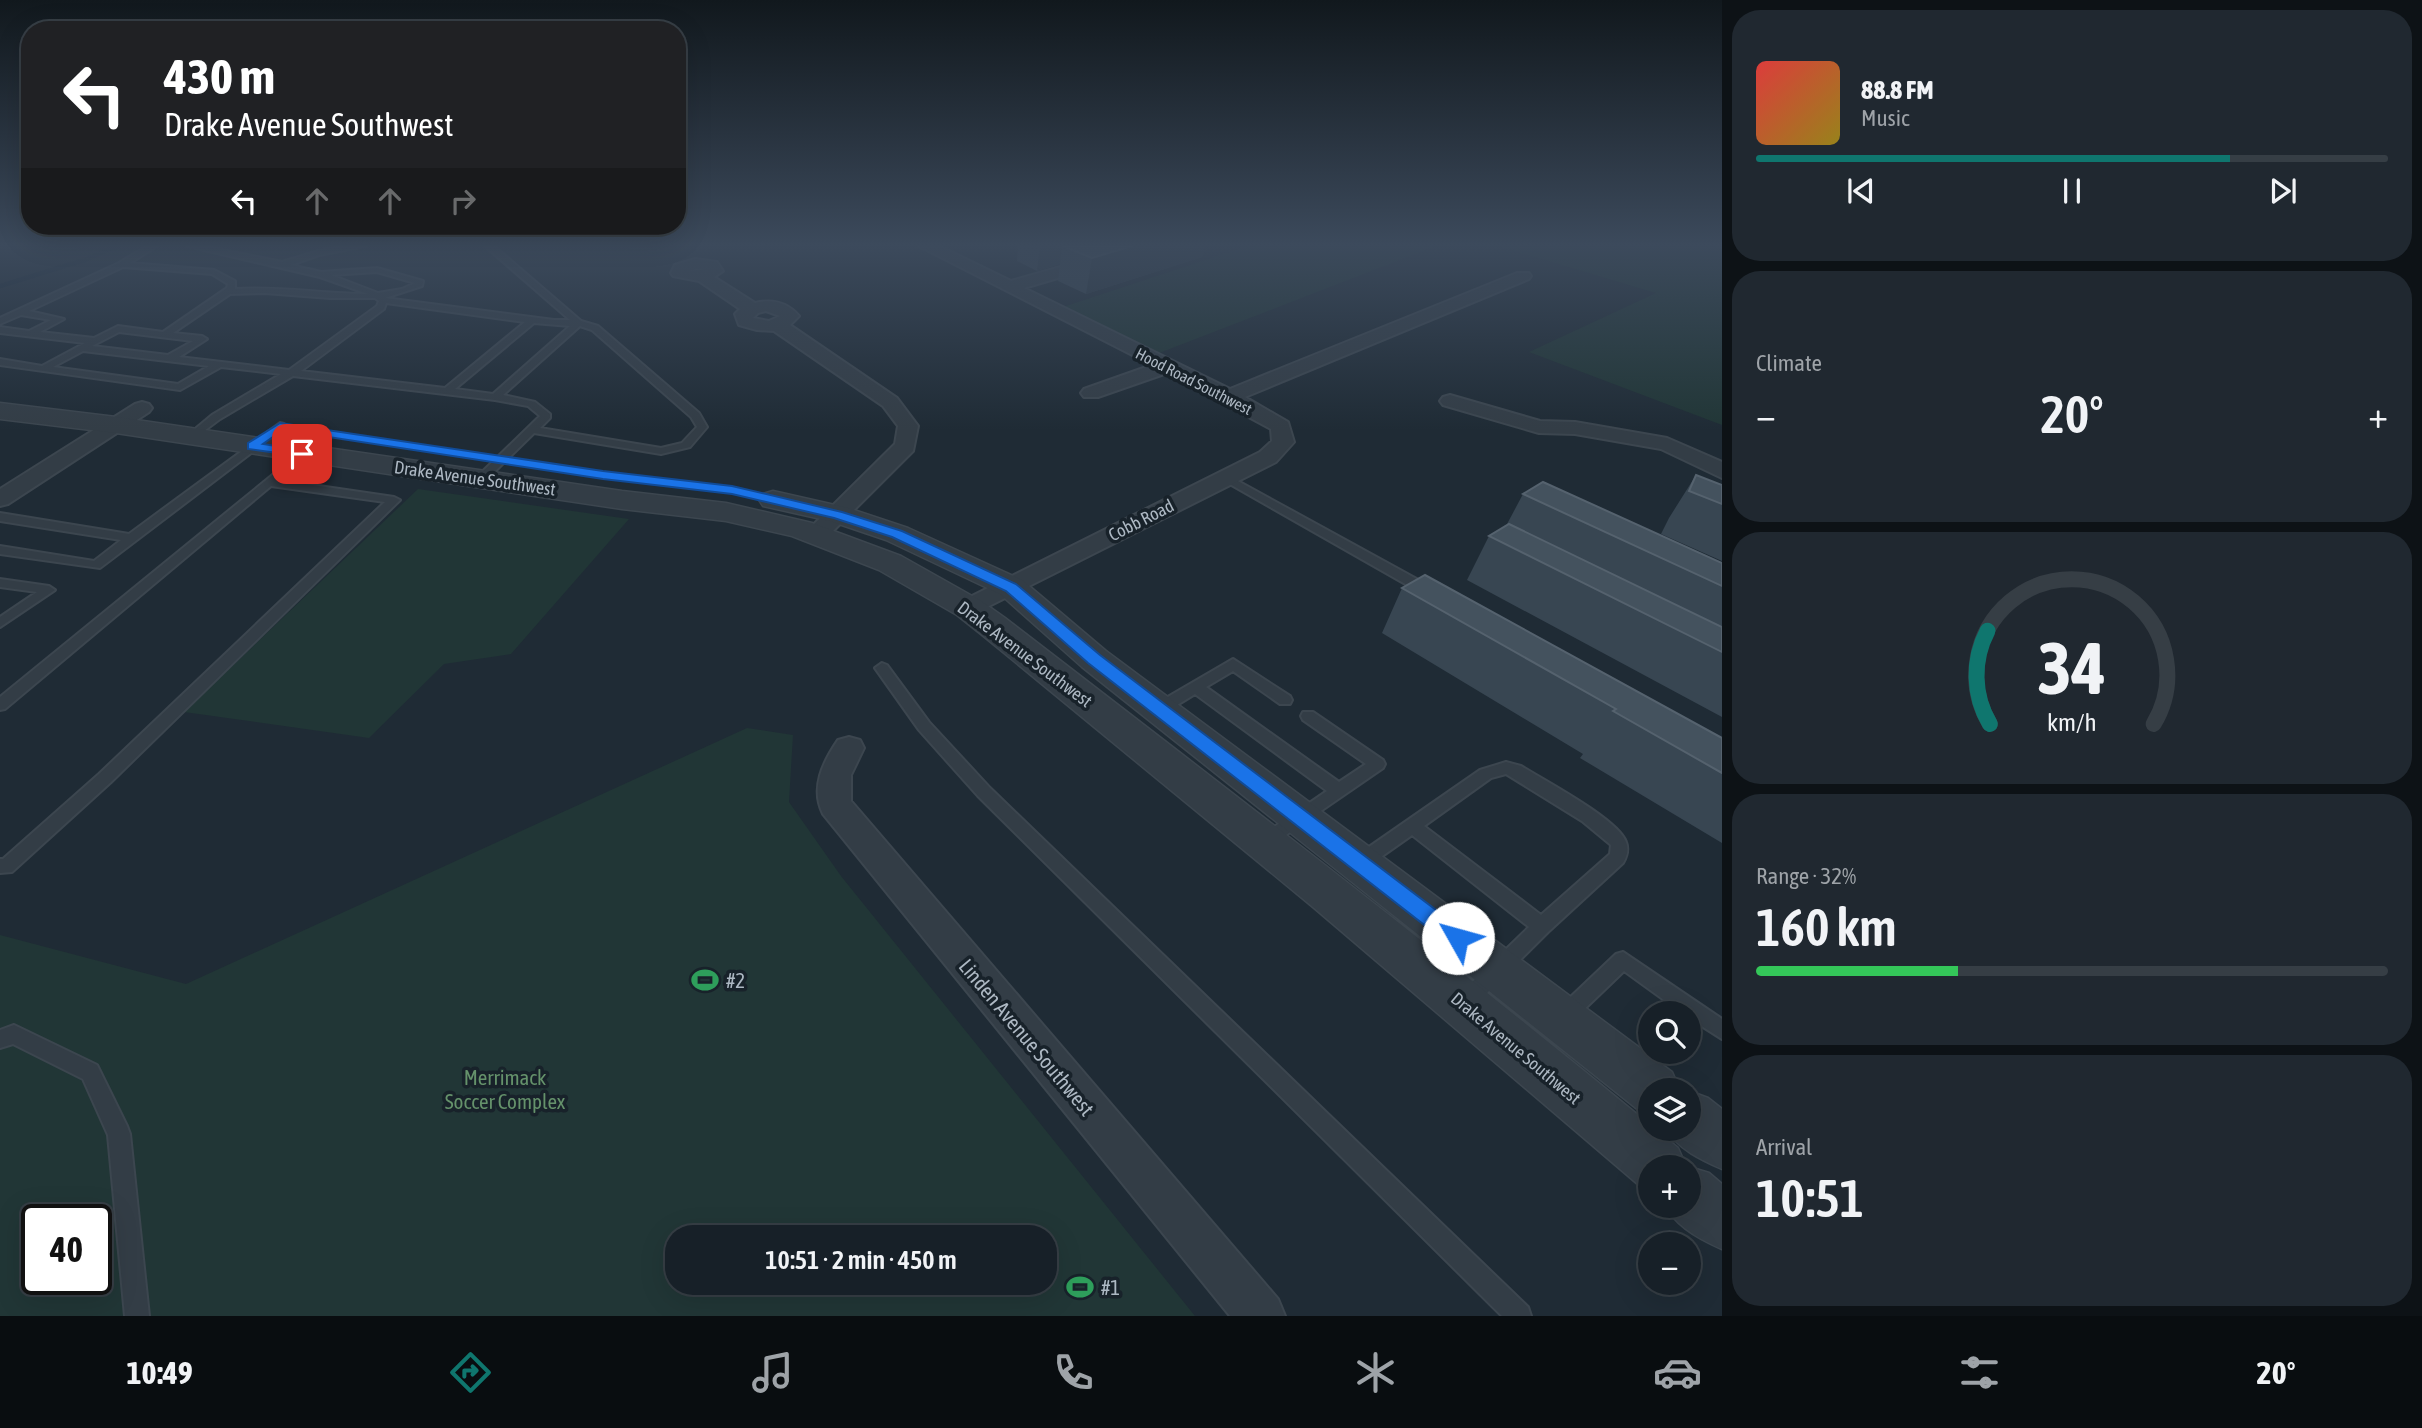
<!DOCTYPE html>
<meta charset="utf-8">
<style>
:root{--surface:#172028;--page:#202830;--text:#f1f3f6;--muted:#9ea3a8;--line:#363e45;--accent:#0f766e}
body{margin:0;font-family:"Asap Condensed",sans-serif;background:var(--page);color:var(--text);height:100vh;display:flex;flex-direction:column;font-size:26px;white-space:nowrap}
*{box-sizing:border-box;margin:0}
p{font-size:23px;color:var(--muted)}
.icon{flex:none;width:38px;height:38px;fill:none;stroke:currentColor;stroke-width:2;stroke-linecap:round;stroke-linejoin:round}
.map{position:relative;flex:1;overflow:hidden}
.sheet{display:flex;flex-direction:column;gap:10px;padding:10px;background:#0d1216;width:700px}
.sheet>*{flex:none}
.hud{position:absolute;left:21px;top:21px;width:665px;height:214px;border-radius:28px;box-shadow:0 7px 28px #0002,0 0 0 2px var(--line);background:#202124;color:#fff;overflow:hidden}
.controls{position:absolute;left:1638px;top:1001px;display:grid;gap:14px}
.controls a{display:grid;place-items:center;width:63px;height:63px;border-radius:50%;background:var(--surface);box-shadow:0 7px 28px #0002,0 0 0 2px var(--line);font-size:35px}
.speed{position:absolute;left:21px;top:1204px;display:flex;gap:14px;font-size:35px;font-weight:700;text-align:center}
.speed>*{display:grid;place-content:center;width:91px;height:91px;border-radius:50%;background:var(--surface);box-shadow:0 7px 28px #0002,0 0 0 2px var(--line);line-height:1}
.speed .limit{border:4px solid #111;border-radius:10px;background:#fff;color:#111}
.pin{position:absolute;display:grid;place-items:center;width:60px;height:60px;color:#fff;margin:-30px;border-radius:14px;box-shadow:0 4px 10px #0006}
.me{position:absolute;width:77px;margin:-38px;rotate:308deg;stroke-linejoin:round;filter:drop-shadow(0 0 5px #0008)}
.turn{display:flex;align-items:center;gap:24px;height:147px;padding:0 28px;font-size:32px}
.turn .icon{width:91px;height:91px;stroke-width:2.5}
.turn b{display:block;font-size:49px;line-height:60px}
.lanes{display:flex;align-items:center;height:66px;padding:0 28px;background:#0003;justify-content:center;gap:35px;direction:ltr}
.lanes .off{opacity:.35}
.big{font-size:52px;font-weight:600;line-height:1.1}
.sheet .tile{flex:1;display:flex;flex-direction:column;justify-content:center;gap:10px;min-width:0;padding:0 24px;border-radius:28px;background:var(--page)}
.sheet .dial{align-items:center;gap:0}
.dial svg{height:182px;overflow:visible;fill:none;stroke:var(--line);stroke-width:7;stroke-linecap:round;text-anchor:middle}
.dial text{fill:var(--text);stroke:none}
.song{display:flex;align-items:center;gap:21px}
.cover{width:84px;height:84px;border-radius:10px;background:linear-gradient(135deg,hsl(0 70% 55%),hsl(50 70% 35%))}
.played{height:7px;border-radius:4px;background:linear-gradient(90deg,var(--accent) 75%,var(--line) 75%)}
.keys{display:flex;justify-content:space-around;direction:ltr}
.heat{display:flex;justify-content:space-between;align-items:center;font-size:38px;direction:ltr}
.charge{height:10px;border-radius:5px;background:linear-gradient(90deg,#34c759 32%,var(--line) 0)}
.trip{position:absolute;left:665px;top:1225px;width:392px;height:70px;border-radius:28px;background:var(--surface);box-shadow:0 7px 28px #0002,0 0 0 2px var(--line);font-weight:600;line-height:70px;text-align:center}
.tabs{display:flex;height:112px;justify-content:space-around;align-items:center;background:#090d10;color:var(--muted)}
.tabs .icon{width:49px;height:49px}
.tabs .current{color:var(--accent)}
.tabs b{font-size:32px;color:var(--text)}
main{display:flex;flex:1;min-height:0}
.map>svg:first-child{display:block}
</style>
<main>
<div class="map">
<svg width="1722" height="1316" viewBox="0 0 1722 1316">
<rect width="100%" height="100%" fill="#1f2b35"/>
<path fill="#213636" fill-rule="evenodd" d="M1248,246H1436L1154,355L1060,308Z
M1498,246H1722V425L1529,352L1656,293Z
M418,489L629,519L511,654L444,664L369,738L184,712Z
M747,728L793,735L789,802L841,876L1195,1316H0V935L186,984ZM37,1220H96V1279H37ZM677,1237H1045V1283H677Z"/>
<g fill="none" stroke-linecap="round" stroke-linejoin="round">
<path stroke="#142331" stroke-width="4.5" d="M0,286L87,259L116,246"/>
<defs>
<path id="service" d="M147,246H157L130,263L214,270L235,281V289C280,286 324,294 368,294L320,277L187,246H203L282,262L318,251L346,246H365L319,255L291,265L321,272L377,268L423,281L422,286L385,298L554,320H570L485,246H494L581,321L598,326L699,413L707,427L690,447L661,454L534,433L486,480H478V476L540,416L528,406L495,400L293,376L220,419L192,440L187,437L188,435L212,415L281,374L221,367L180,390L0,365V359L42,366L85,343L0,333V327L29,331L51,320L21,315L0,324V318L119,263ZM123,267L212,274L228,284L227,288L163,332L118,326L94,338L40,332L64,319L29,311ZM377,272L415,283L402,289L378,293L331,275ZM265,293L330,298H375L379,301L377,306L289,370L179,357L207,339L202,336L173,333L230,294ZM386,303L525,322L445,388L301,371L384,309ZM534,323L570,326L493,394L455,389ZM580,326L592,330L691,417L697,427L682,443L661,448L540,428L550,418V414L535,402L503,395ZM119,332L193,341L168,355L92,346ZM83,351L209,366L178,384L53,367Z
M280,423L284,424V428L100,568L0,554V546L94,561L121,540L0,521V513L129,534Z
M302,451L307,454L306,456L278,480L394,497L400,500L111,782L12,872L0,873V859H3L99,774L385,502L271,486L5,709L0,710V697Z
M1225,474L1433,588L1434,591L1428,595L1423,594L1221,479L1219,477Z
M0,579L49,586L55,590L0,627V617L37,592L0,587Z
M1233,659L1290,696L1292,700L1290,704H1280L1233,671L1206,687L1339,782L1366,764L1303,720L1301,716L1303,712H1313L1383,760L1385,764L1383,768L1267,848L1261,846L1259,841L1261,836L1327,791L1195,694L1164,713H1154L1152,709L1154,705Z
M882,663L887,665L929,722L990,788L1528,1307L1531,1316H1502L978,796L919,730L875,668Z
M1506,762L1521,766C1543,780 1618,819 1626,842C1629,850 1627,856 1623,863L1548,932L1474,1006L1467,1009L1460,1006L1457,1000L1460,994L1529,927L1412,835L1368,866L1362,868L1356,866L1353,861L1356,856L1480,770ZM1506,774L1582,821L1611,845L1610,854L1541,915L1424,826L1491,778Z
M1623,952L1722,1019V1039L1689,1018V1013H1682L1624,971L1572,1021L1565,1024L1558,1021L1555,1015L1558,1009L1616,954Z
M14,1025L97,1065L127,1126L130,1134L149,1316H125L108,1135L83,1079L13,1044L0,1048V1030Z"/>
<path id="minor" d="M919,246H939L1011,281L1134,246H1159L1156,249L1024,288L1230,389L1517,273H1529L1531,276L1529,279L1245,397L1288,422L1294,442L1276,462L969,616L960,614L956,608L960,602L1260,452L1272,441L1271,429L1167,373L1098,397H1084L1081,393L1084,389L1152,365Z
M695,259L717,262L723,271L714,277L755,303C772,299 787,302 799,316L790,325L897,398L918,426L913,451L824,540L815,542L806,540L803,535L895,444L898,426L883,406L774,331L757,330L739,325L735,314L740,309L699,281L673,276L671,273L675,265ZM696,269H704L690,271ZM766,311L780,316L769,321L753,318L758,313Z
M1450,395L1540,421L1575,422L1667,438L1722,462V478L1661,449L1575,434L1539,433L1443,405L1440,401L1443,397Z
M142,402L149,404L152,408L149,412L8,504L0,506V489L135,404Z
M849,737L860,740L864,748L851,775V801L1278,1299L1285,1316H1230L823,814C810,788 823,762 838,740Z"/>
<path id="tertiary" d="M0,403L116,417L622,491L726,503L812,523L901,556L981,601L1005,618C1222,785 1439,951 1650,1125V1129H1655L1678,1148L1686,1166L1709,1173L1722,1184V1249C1703,1241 1675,1226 1666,1206H1689V1167H1650V1191L1640,1186L1313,907L981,634L957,615L879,570L792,536L726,521L622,509L116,433L0,419Z
M773,491L848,508L908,528L1022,580L1106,651L1672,1072L1680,1090H1650V1114L1636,1108L1082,667L1000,594L886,540L830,521L763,506L759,500L763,494Z
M1689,1091L1708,1098L1722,1109V1169C1704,1161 1675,1148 1668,1129H1689Z"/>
</defs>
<use href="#service" stroke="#3c464f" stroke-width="4"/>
<use href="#minor" stroke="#3c464f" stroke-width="4"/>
<use href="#tertiary" stroke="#3c464f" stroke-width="3"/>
<use href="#service" fill="#333d46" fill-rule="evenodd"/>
<use href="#minor" fill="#333d46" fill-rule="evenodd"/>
<use href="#tertiary" fill="#333d46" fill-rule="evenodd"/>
</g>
<path fill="#384652" d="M1018,246H1205L1202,257L1086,294L1058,281L1060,264L1037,271L1017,261Z
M1696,475L1722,485V561L1661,534L1669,518Z
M1523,494L1722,563V717L1467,580L1489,536L1506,526Z
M1402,588L1722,738V843L1580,758L1583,754L1382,633Z"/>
<path fill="#293641" d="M1040,246H1062L1060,264L1037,271Z
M1132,246H1205L1202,257L1086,294L1092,258Z"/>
<path fill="#44525e" stroke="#55626e" stroke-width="2" d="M1063,246H1132L1092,258Z
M1696,475L1722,485V504L1689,491Z
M1543,482L1722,563V586L1523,494Z
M1509,524L1722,627V652L1489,536Z
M1425,575L1722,738V773L1613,711L1616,709L1402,588Z"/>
<linearGradient id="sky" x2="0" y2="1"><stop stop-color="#11181d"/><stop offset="0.57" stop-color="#3c4a5c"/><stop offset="1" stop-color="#3c4a5c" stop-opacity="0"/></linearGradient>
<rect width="1722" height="430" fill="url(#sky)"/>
<path fill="#1a73e8" stroke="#114b97" stroke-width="2" d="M280,423L603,471L732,486L842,512L902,531L1016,584L1100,655L1465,932L1468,938L1465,945L1458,947L1450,945L1088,663L1006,591L892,537L834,518L732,494L603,479L283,430L263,444L306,451V457L248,449V443Z"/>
<defs>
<symbol id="stadium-bare" viewBox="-9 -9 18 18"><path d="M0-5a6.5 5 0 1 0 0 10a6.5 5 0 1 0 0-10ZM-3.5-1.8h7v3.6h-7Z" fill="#2e9e5b" stroke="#18222a" stroke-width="2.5" paint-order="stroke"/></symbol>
</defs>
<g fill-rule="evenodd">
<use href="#stadium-bare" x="686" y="961" width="38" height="38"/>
<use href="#stadium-bare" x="1061" y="1268" width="38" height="38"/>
</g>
<g text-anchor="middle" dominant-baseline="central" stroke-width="7" stroke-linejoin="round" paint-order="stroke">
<g font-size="16" fill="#adb8c3" stroke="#18222a">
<text transform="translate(1194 381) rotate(27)">Hood Road Southwest</text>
</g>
<g font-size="18" fill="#adb8c3" stroke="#18222a">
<text transform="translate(475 478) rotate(8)">Drake Avenue Southwest</text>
<text transform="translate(1141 520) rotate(-27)">Cobb Road</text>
<text transform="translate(1025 654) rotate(37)">Drake Avenue Southwest</text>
<text transform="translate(1516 1048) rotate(40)">Drake Avenue Southwest</text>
</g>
<g font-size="21" fill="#adb8c3" stroke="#18222a" text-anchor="start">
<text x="726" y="980">#2</text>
<text x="1101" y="1287">#1</text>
</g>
<g font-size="21" fill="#adb8c3" stroke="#18222a">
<text transform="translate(1027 1037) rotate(50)">Linden Avenue Southwest</text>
</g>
<g font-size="21" fill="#65926b" stroke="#18222a">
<text x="505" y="1077">Merrimack<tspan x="505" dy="24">Soccer Complex</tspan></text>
</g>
</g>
</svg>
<div class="controls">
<a><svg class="icon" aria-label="search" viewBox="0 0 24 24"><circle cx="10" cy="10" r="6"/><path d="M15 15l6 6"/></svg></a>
<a><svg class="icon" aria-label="layers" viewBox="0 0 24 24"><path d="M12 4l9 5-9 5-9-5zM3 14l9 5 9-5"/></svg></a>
<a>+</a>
<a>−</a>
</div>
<div class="speed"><div class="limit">40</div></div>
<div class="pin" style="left:302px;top:454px;background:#d93025"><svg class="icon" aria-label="arrive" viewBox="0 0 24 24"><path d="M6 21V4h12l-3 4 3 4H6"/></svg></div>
<svg class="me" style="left:1458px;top:938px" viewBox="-20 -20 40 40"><circle r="19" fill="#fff"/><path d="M0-13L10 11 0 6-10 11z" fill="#1a73e8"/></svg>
<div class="trip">10:51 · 2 min · 450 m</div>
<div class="hud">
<div class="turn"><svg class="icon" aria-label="left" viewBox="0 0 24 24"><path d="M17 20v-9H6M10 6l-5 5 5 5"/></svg><div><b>430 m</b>Drake Avenue Southwest</div></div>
<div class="lanes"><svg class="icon" aria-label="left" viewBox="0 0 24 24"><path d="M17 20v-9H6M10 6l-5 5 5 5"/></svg><svg class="icon off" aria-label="ahead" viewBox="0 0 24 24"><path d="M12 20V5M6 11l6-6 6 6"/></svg><svg class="icon off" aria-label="ahead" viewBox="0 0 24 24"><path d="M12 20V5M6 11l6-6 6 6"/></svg><svg class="icon off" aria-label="right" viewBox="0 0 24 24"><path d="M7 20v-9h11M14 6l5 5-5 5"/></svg></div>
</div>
</div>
<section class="sheet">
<div class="tile">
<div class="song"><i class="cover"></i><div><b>88.8 FM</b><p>Music</p></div></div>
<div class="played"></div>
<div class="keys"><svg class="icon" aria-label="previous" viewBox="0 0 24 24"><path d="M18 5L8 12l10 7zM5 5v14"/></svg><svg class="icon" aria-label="pause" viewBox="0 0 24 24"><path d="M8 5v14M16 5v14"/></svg><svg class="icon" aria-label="next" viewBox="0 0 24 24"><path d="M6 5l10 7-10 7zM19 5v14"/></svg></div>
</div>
<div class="tile"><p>Climate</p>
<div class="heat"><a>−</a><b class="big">20°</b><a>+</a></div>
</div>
<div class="tile dial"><svg viewBox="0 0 100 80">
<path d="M14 69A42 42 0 1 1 86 69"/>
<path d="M14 69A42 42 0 0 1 13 28" stroke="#0f766e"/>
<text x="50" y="56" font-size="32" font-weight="700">34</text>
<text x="50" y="72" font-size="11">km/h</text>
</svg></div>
<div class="tile"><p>Range · 32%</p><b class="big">160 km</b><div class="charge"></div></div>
<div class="tile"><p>Arrival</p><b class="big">10:51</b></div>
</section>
</main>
<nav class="tabs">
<b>10:49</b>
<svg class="icon current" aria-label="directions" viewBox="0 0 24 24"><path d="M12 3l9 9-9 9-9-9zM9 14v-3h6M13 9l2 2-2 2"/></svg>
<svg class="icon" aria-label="music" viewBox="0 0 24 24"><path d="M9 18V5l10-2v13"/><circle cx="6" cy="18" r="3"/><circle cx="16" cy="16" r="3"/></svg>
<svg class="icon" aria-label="phone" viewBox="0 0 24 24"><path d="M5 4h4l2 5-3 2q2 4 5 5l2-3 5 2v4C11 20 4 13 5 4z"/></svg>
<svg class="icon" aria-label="climate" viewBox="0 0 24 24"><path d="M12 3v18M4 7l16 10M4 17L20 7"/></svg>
<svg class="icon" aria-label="car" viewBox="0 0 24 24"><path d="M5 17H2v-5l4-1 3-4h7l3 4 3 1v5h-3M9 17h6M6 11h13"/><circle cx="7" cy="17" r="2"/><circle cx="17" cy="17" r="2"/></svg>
<svg class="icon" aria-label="filters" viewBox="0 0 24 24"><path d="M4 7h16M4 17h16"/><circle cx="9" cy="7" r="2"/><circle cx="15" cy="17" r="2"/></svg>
<b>20°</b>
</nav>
